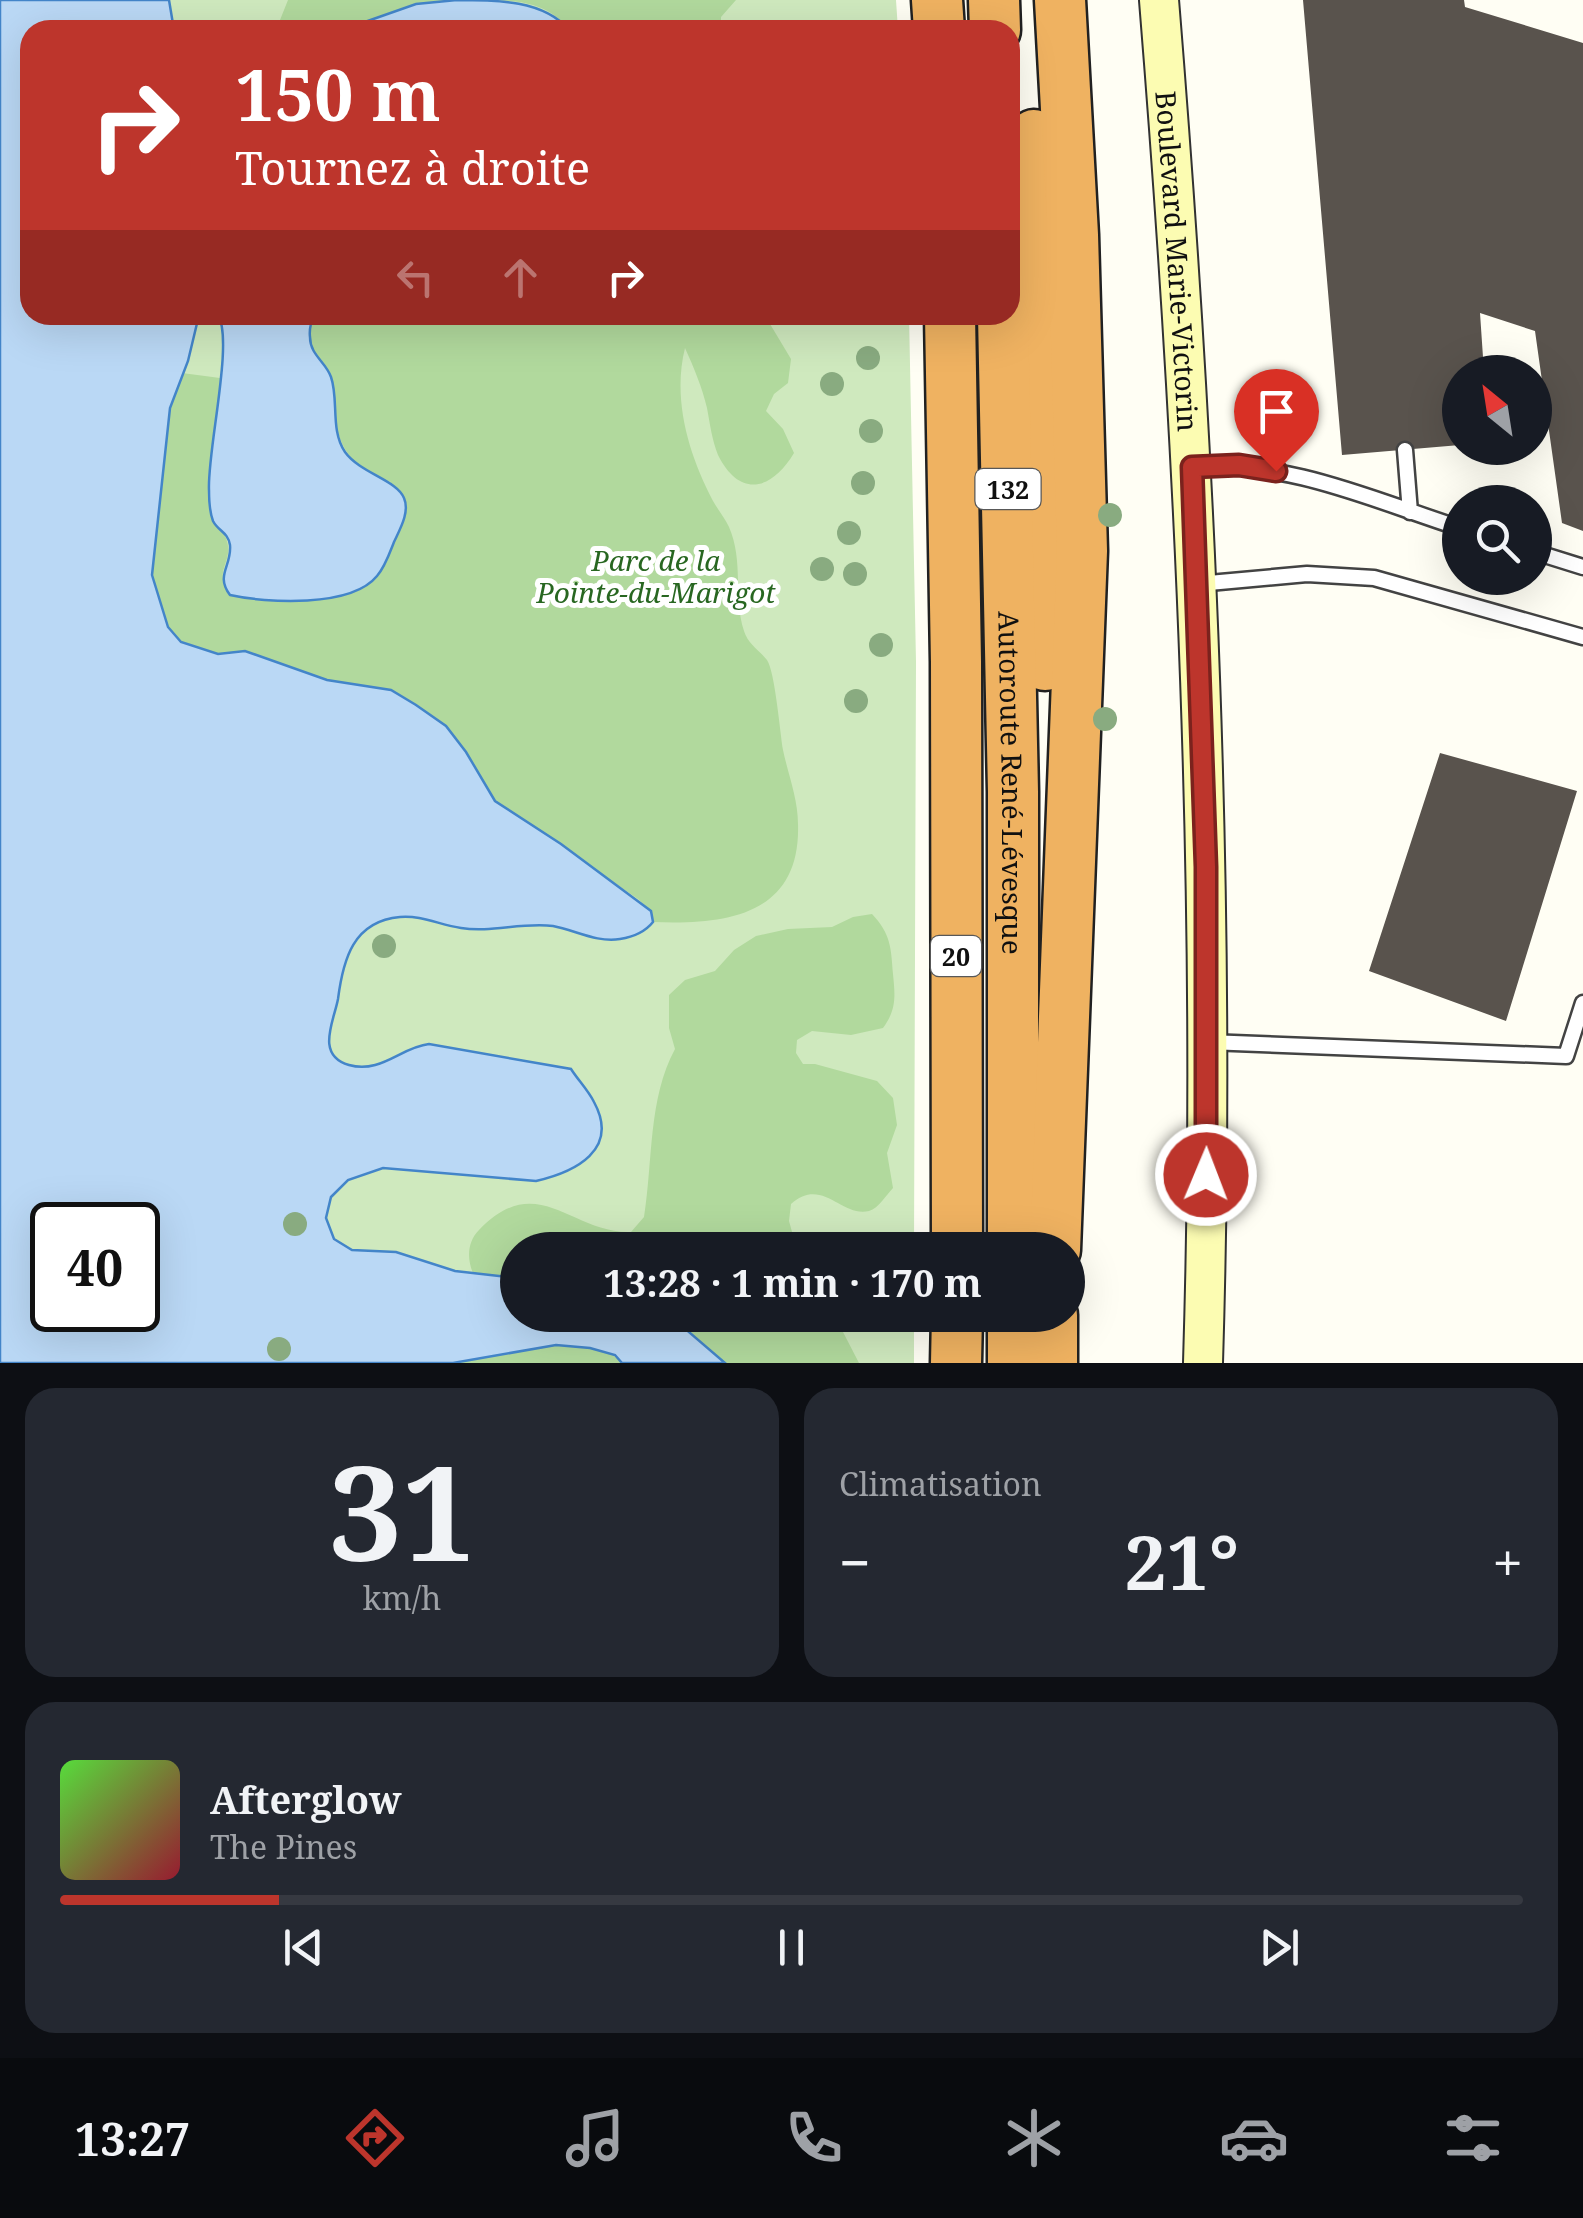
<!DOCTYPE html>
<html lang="fr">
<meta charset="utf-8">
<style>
:root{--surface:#171b24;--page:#242831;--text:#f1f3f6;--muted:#9ea1a6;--line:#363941;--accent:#bd352c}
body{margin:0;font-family:"Noto Serif",serif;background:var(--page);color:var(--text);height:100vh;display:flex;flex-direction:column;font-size:38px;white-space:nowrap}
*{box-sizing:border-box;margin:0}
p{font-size:32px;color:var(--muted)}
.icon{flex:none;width:55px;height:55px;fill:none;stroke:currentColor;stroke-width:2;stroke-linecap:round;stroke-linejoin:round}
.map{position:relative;height:1363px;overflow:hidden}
.sheet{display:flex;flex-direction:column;gap:25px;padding:25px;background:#0d0f14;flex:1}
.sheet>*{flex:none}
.top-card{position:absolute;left:20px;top:20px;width:1000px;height:305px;border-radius:30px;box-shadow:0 10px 40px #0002;background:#bd352c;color:#fff;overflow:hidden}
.needle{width:65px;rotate:330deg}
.tools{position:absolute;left:1442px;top:355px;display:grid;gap:20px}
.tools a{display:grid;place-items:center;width:110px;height:110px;border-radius:50%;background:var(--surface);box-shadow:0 10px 40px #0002;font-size:50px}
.speed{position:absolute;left:30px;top:1202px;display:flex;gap:20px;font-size:50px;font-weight:700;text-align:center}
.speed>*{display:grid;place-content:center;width:130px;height:130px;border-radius:50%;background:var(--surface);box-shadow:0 10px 40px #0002;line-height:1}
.speed .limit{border:5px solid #111;border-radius:15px;background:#fff;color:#111}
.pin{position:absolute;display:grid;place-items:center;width:85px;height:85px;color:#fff;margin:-102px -42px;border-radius:50% 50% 50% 0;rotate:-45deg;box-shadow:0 0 10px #0007}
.pin .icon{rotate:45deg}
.me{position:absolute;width:110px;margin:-55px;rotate:1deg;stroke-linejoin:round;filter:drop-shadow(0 0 8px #0008)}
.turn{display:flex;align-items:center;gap:35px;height:210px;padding:0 50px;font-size:45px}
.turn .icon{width:130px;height:130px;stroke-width:2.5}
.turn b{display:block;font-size:70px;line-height:85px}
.lanes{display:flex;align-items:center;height:95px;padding:0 50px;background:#0003;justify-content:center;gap:50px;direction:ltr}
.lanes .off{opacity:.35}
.big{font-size:75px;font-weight:700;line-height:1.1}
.sheet .tile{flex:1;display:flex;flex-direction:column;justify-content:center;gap:15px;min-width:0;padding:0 35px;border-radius:30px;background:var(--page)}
.sheet .dial{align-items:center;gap:0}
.dial b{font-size:130px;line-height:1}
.song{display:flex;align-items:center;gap:30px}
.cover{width:120px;height:120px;border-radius:15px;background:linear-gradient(135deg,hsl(110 70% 55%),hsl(350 70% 35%))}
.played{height:10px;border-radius:5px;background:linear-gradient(90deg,var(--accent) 15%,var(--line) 15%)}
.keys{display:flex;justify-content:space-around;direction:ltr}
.heat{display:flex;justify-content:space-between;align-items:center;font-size:55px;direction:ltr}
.sheet .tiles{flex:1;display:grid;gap:25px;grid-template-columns:1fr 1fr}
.tile:last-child{grid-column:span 2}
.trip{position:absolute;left:500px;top:1232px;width:585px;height:100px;border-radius:50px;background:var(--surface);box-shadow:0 10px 40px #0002;font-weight:700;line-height:100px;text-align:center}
.dock{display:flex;height:160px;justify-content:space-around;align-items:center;background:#090b0e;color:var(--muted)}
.dock .icon{width:70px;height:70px}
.dock .selected{color:var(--accent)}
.dock b{font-size:45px;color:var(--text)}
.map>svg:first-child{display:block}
</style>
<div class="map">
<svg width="1583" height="1363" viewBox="0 0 1583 1363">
<rect width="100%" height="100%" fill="#fffef4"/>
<path fill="#cfe9be" d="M146,0H896L898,30H149Z
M153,315H909L916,662L914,1250H518V1315H914V1363H188Z"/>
<path fill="#b1d99d" d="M288,0H457L416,4L342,30H276Z
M476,0H736L721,17V30H569C547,0 512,0 476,0Z
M314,315H781L770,324L791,359L788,383L774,394L766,411L783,429L794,453C772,490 740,499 718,455C712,440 710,424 707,408C702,387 694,368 685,348C672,400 689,455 713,501C718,510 725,518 729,527C744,562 733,596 744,631C748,644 759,650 767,660C775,672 780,732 783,750C788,774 798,799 798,824C801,916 725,925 653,922L651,911L638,899L495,801L466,752L446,726L391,690L327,680L245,651L218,654L181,642L168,627L152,576L170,408L182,373L220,378L213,520C249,557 207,566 230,595L265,601L292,599L391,482C358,473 338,450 335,416C334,403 335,390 331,377C323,354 298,350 314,315Z
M872,914C891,934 891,948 893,974C895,995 897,1009 883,1028L851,1035L812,1031L797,1040L796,1053L803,1064H815L877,1081L893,1098L897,1125L887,1153L893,1188C886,1195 879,1208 869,1211C842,1218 822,1176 791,1204L789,1221L797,1250H518L517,1278L473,1273C467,1259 467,1242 479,1230C538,1169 571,1234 631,1232L644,1217C653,1161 648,1099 675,1049L669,1028V995L685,980L715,971L734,950L756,936L788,929L832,927L853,917Z
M650,1315H828L843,1332L859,1363H725L682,1326Z
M556,1345C578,1347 607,1345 622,1363H453Z"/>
<path fill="#bad8f5" stroke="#4385c9" stroke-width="2.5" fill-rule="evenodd" d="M0,0H169L174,30H30V315H199L188,361L170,408L152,575L168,627L181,642L218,654L245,651L327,680L391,690L416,705L446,726L466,752L495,801L561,844L651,911L653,922C645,932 633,937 620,939C597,943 575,930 553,926C522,922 491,933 461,928C440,925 421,915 400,917C353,921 343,960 338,999C334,1021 315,1055 349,1065C381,1074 401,1047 429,1044L571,1069C578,1080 588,1090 594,1102C620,1150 575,1172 536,1181L383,1168L348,1180L331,1197L326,1218L334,1239L352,1250L396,1252L455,1271L517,1278L518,1315H650L682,1326L725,1363H622L615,1355L590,1348L556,1345L453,1363H0ZM52,1225H138V1310H52Z
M457,0C497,0 544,0 569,30H342L416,4Z
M218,315H314C311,322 309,329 310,337C310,355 326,362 331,377C339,400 330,430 345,452C360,473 397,480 404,498C410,512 400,529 394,542C390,552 385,567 377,576C351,608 266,603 230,595C215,575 232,566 230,545C228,532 218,531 213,521C210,513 209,498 209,490C207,451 234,341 218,315Z"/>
<path fill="#59534d" d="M1303,0H1464L1465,7L1583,43V531L1562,523L1535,331L1480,313L1484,372H1460V445L1342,455Z
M1440,753L1577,791L1506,1021L1369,971Z"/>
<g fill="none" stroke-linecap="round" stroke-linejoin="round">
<defs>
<path id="lane" d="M1405,450L1410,512
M1193,467C1290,461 1370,499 1460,528
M1535,552L1583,567
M1198,584L1307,574L1374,578L1583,637
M1208,1042L1566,1056L1583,1003"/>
<g id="secondary">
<path id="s1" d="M1159,0C1196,454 1217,908 1203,1363"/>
</g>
<g id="highway">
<path d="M937,0L939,30"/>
<path d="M994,0L995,30"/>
<path d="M1034,135L1043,454L1045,665"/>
<path d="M950,315L956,662L957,1250"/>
<path id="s2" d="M1003,315L1013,792V1250"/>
<path d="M1055,1250L1082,551L1073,235L1060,0"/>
<path d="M1013,1315V1363"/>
<path d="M1052,1315V1363"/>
<path d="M956,1363L957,1315"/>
</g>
</defs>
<use href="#lane" stroke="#434343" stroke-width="19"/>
<use href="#secondary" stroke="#323232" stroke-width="42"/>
<use href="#highway" stroke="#212121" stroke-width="55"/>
<use href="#lane" stroke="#fff" stroke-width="14"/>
<use href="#secondary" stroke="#fcfcb2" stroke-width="38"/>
<use href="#highway" stroke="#efb261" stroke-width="50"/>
</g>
<g fill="#89ab80">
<circle cx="868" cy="358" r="12"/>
<circle cx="832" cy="384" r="12"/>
<circle cx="871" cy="431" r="12"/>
<circle cx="863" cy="483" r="12"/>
<circle cx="1110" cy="515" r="12"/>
<circle cx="849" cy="533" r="12"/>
<circle cx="822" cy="569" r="12"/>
<circle cx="855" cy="574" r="12"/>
<circle cx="881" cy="645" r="12"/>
<circle cx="856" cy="701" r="12"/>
<circle cx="1105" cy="719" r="12"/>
<circle cx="384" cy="946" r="12"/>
<circle cx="295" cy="1224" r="12"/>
<circle cx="279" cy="1349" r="12"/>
</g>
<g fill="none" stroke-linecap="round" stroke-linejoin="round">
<defs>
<path id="route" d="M1206,1175V867L1192,467L1239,465L1276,471"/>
</defs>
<use href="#route" stroke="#7b221d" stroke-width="25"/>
<use href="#route" stroke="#bd352c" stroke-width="18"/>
</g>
<g text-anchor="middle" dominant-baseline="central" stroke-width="10" stroke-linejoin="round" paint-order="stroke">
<g fill="#fff" stroke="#585858" stroke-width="2.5">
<rect x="975.5" y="469" width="65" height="40" rx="8"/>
<rect x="931" y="936" width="50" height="40" rx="8"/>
</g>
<g font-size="25" font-weight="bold" fill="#101010">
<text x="1008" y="489">132</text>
<text x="956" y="956">20</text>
</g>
<g font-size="28" fill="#101010" stroke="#fff">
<text stroke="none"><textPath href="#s1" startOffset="262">Boulevard Marie-Victorin</textPath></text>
<text stroke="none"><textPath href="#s2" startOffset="468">Autoroute René-Lévesque</textPath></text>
</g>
<g font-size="28" font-style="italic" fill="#286721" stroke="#fff">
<text x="656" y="560">Parc de la<tspan x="656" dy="32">Pointe-du-Marigot</tspan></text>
</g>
</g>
</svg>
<div class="tools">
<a><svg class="needle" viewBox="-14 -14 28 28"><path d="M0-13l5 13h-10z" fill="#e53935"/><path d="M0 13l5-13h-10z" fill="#9ea1a6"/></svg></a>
<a><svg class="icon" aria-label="search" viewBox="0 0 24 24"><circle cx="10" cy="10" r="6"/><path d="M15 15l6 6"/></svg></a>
</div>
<div class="speed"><div class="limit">40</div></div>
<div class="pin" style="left:1276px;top:471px;background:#d93025"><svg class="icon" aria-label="arrive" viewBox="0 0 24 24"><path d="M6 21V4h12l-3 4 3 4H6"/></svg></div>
<svg class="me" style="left:1206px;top:1175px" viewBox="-20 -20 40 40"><circle r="17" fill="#bd352c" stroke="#fff" stroke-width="3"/><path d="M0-11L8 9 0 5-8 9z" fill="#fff"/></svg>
<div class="trip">13:28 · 1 min · 170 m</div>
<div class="top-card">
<div class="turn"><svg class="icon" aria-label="right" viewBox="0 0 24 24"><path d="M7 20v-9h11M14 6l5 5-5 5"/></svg><div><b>150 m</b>Tournez à droite</div></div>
<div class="lanes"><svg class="icon off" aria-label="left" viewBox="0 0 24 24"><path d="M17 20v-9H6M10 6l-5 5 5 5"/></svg><svg class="icon off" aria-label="ahead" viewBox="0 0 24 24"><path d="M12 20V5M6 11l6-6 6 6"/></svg><svg class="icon" aria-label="right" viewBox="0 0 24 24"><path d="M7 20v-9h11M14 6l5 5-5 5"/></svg></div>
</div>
</div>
<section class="sheet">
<div class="tiles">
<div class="tile dial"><b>31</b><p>km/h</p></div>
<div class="tile"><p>Climatisation</p>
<div class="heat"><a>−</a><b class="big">21°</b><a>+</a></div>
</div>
<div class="tile">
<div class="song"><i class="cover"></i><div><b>Afterglow</b><p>The Pines</p></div></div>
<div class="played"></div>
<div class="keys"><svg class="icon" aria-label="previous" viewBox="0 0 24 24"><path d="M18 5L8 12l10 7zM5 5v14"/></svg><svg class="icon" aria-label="pause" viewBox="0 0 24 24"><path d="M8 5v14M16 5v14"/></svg><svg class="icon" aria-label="next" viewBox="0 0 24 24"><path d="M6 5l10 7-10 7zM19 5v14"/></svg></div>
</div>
</div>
</section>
<nav class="dock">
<b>13:27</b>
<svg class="icon selected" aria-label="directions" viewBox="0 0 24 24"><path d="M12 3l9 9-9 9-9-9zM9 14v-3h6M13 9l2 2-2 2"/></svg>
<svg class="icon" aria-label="music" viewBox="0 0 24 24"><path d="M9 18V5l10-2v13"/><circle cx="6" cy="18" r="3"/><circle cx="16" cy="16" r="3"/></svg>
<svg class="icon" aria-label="phone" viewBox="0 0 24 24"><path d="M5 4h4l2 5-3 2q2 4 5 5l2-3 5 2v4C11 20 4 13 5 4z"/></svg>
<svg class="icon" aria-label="climate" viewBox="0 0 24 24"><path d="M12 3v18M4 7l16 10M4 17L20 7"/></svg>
<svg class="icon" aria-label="car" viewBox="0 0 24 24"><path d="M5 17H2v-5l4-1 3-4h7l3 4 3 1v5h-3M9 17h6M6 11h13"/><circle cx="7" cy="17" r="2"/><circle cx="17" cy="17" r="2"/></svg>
<svg class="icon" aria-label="filters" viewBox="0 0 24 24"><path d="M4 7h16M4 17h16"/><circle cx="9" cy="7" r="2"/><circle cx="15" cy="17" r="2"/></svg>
</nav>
